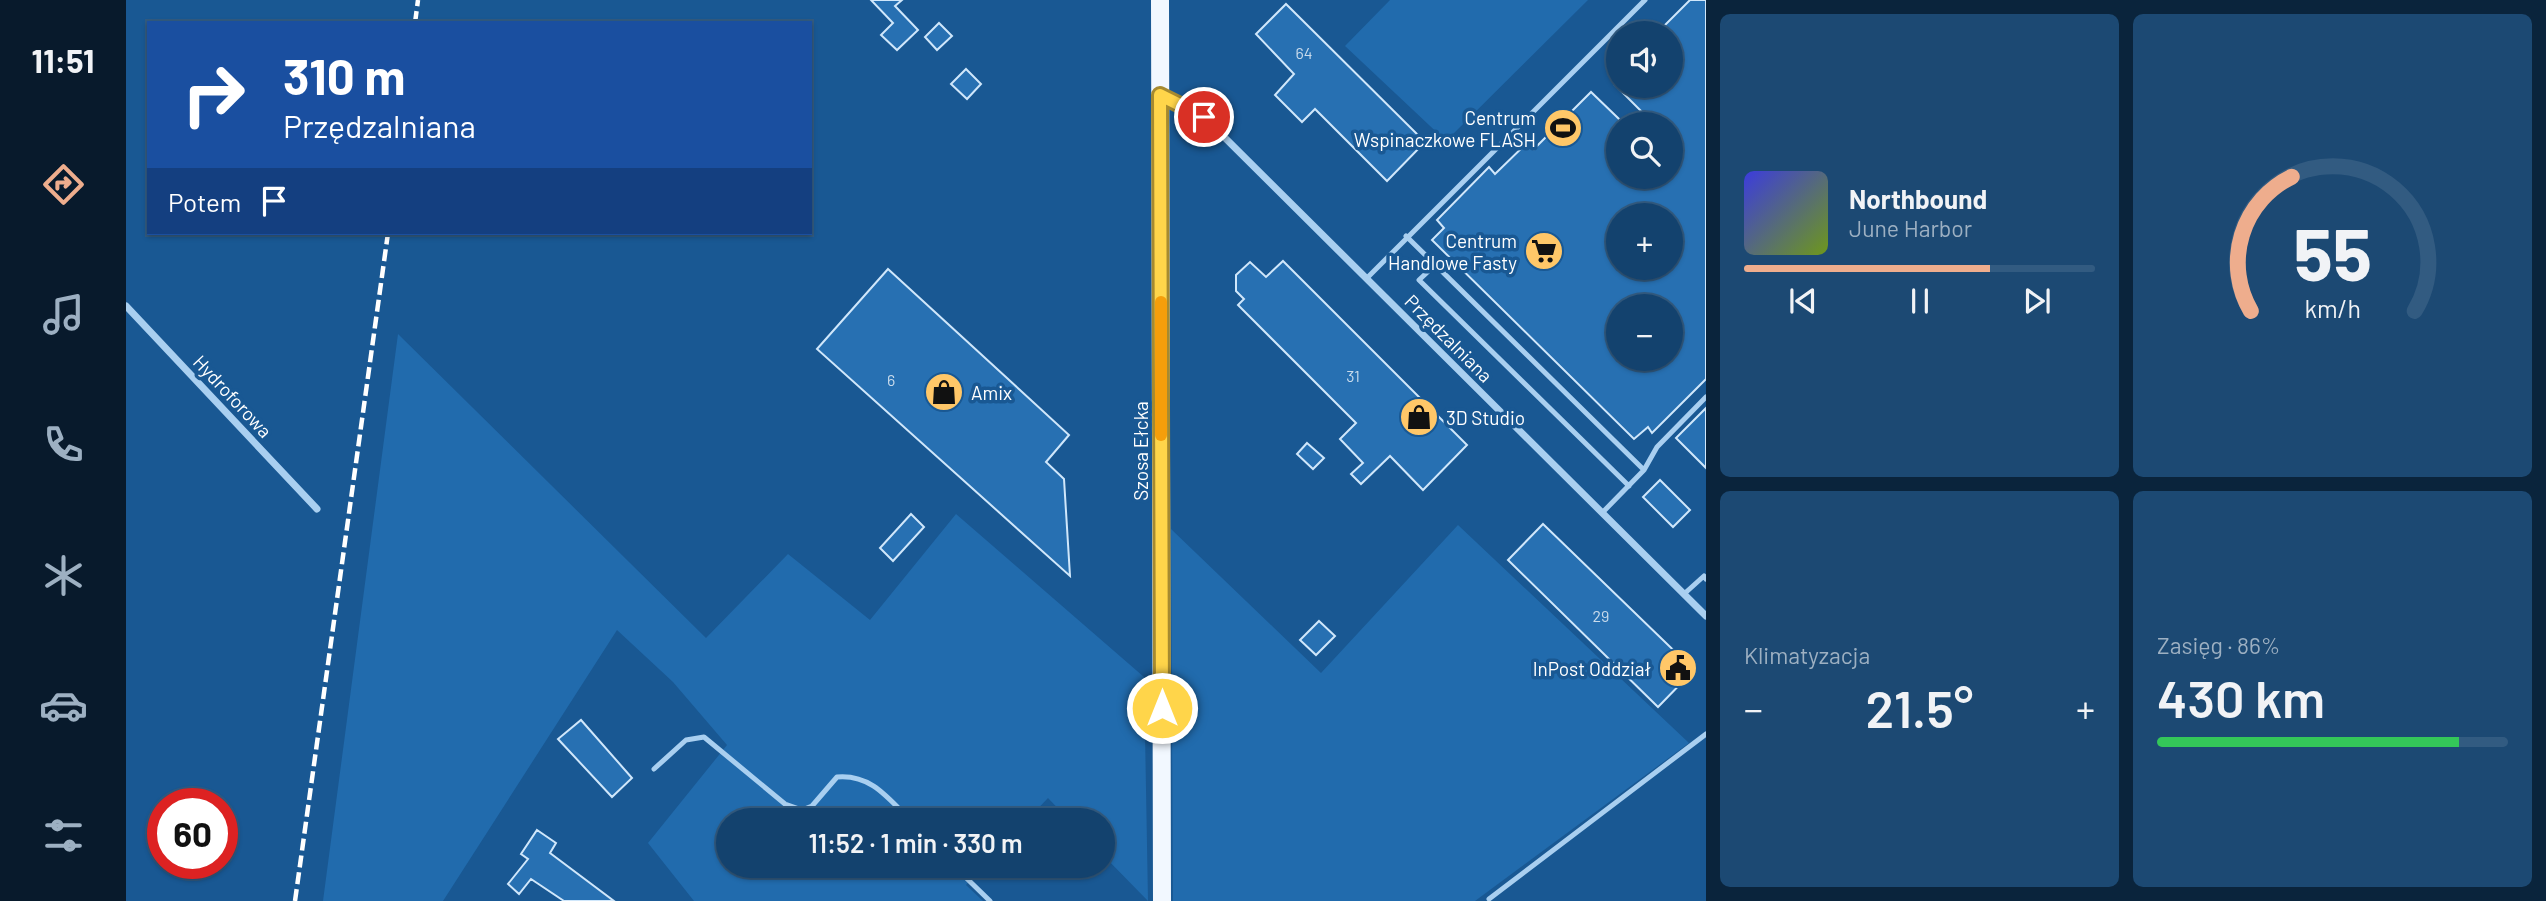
<!DOCTYPE html>
<html lang="pl">
<meta charset="utf-8">
<style>
:root{--surface:#13426e;--page:#1c4973;--text:#f1f3f6;--muted:#9db0c2;--line:#325b81;--accent:#eead8d}
body{margin:0;font-family:Barlow,sans-serif;background:var(--page);color:var(--text);height:100vh;display:flex;flex-direction:column;font-size:26px;white-space:nowrap}
*{box-sizing:border-box;margin:0}
p{font-size:23px;color:var(--muted)}
.icon{flex:none;width:38px;height:38px;fill:none;stroke:currentColor;stroke-width:2;stroke-linecap:round;stroke-linejoin:round}
.map{position:relative;flex:1;overflow:hidden}
.sheet{display:flex;flex-direction:column;gap:14px;padding:14px;background:#0a243c;width:840px}
.sheet>*{flex:none}
.top-card{position:absolute;left:21px;top:21px;width:665px;height:214px;border-radius:0px;box-shadow:0 2px 5px #0004,0 0 0 2px var(--line);background:#1a4fa0;color:#fff;overflow:hidden}
.controls{position:absolute;left:1480px;top:21px;display:grid;gap:14px}
.controls a{display:grid;place-items:center;width:77px;height:77px;border-radius:50%;background:var(--surface);box-shadow:0 2px 5px #0004,0 0 0 2px var(--line);font-size:35px}
.speed{position:absolute;left:21px;top:788px;display:flex;gap:14px;font-size:35px;font-weight:700;text-align:center}
.speed>*{display:grid;place-content:center;width:91px;height:91px;border-radius:50%;background:var(--surface);box-shadow:0 2px 5px #0004,0 0 0 2px var(--line);line-height:1}
.speed .limit{border:10px solid #d22;background:#fff;color:#111}
.pin{position:absolute;display:grid;place-items:center;width:60px;height:60px;color:#fff;margin:-30px;border:4px solid #fff;border-radius:50%;box-shadow:0 2px 7px #0007}
.me{position:absolute;width:77px;margin:-38px;rotate:0deg;stroke-linejoin:round;filter:drop-shadow(0 0 5px #0008)}
.turn{display:flex;align-items:center;gap:24px;height:147px;padding:0 21px;font-size:32px}
.turn .icon{width:91px;height:91px;stroke-width:2.5}
.turn b{display:block;font-size:49px;line-height:60px}
.then{display:flex;align-items:center;height:66px;padding:0 21px;background:#0003;gap:14px;font-size:26px}
.big{font-size:52px;font-weight:600;line-height:1.1}
.sheet .card{flex:1;display:flex;flex-direction:column;justify-content:center;gap:10px;min-width:0;padding:0 24px;border-radius:10px;background:var(--page)}
.sheet .dial{align-items:center;gap:0}
.dial svg{height:182px;overflow:visible;fill:none;stroke:var(--line);stroke-width:7;stroke-linecap:round;text-anchor:middle}
.dial text{fill:var(--text);stroke:none}
.song{display:flex;align-items:center;gap:21px}
.cover{width:84px;height:84px;border-radius:10px;background:linear-gradient(135deg,hsl(240 70% 55%),hsl(80 70% 35%))}
.played{height:7px;border-radius:4px;background:linear-gradient(90deg,var(--accent) 70%,var(--line) 70%)}
.keys{display:flex;justify-content:space-around;direction:ltr}
.heat{display:flex;justify-content:space-between;align-items:center;font-size:38px;direction:ltr}
.charge{height:10px;border-radius:5px;background:linear-gradient(90deg,#34c759 86%,var(--line) 0)}
.sheet .tiles{flex:1;display:grid;gap:14px;grid-template-columns:repeat(2,1fr)}
.trip{position:absolute;left:590px;top:808px;width:399px;height:70px;border-radius:35px;background:var(--surface);box-shadow:0 2px 5px #0004,0 0 0 2px var(--line);font-weight:600;line-height:70px;text-align:center}
main{display:flex;flex:1;min-height:0}
.tabs{display:flex;flex-direction:column;width:126px;justify-content:space-around;align-items:center;background:#081a2c;color:var(--muted)}
.tabs .icon{width:49px;height:49px}
.tabs .selected{color:var(--accent)}
.tabs b{font-size:32px;color:var(--text)}
.map>svg:first-child{display:block}
</style>
<main>
<nav class="tabs">
<b>11:51</b>
<svg class="icon selected" aria-label="directions" viewBox="0 0 24 24"><path d="M12 3l9 9-9 9-9-9zM9 14v-3h6M13 9l2 2-2 2"/></svg>
<svg class="icon" aria-label="music" viewBox="0 0 24 24"><path d="M9 18V5l10-2v13"/><circle cx="6" cy="18" r="3"/><circle cx="16" cy="16" r="3"/></svg>
<svg class="icon" aria-label="phone" viewBox="0 0 24 24"><path d="M5 4h4l2 5-3 2q2 4 5 5l2-3 5 2v4C11 20 4 13 5 4z"/></svg>
<svg class="icon" aria-label="climate" viewBox="0 0 24 24"><path d="M12 3v18M4 7l16 10M4 17L20 7"/></svg>
<svg class="icon" aria-label="car" viewBox="0 0 24 24"><path d="M5 17H2v-5l4-1 3-4h7l3 4 3 1v5h-3M9 17h6M6 11h13"/><circle cx="7" cy="17" r="2"/><circle cx="17" cy="17" r="2"/></svg>
<svg class="icon" aria-label="filters" viewBox="0 0 24 24"><path d="M4 7h16M4 17h16"/><circle cx="9" cy="7" r="2"/><circle cx="15" cy="17" r="2"/></svg>
</nav>
<div class="map">
<svg width="1580" height="901" viewBox="0 0 1580 901">
<rect width="100%" height="100%" fill="#195893"/>
<path fill="#216bad" d="M1264,0H1462L1320,141L1219,46Z
M272,334L580,638L662,554L744,620L830,514L1018,677L1022,901L977,855L976,821H944L922,798L900,821H602V866H857L840,885L857,901H568L522,843L601,745L547,682L491,630L317,901H197Z
M1332,525L1563,743L1349,901H1047L1045,529L1195,673Z"/>
<path fill="#2770b2" stroke="#d0e7fb" stroke-width="2" fill-rule="evenodd" d="M745,0H776L769,6L792,30L771,50L755,35L767,23Z
M1564,0H1580V379L1526,433L1522,427L1508,439L1306,240L1318,228L1311,220L1363,167L1369,174L1402,142L1408,149L1465,92L1493,119V177H1545V124H1528L1490,86H1545V33H1531ZM1493,215H1545V268H1493ZM1493,306H1545V359H1493Z
M1160,4L1299,142L1261,181L1189,109L1176,122L1149,95L1168,74L1130,34Z
M813,23L826,36L811,50L799,37Z
M840,69L855,84L841,99L825,84Z
M1157,261L1341,445L1297,490L1264,456L1235,484L1225,474L1237,463L1214,439L1230,423L1112,305L1118,299L1110,291V275L1124,262L1140,277Z
M762,269L943,435L920,462L938,479L944,576L691,349Z
M1580,408V468L1550,438Z
M1181,443L1198,458L1187,469L1171,454Z
M1534,480L1564,510L1547,527L1517,497Z
M785,514L798,527L767,561L754,548Z
M1417,524L1568,670L1532,707L1382,560Z
M1193,621L1209,636L1190,655L1174,640Z
M455,720L506,778L486,797L432,739Z
M411,830L430,843L424,853L488,901H438L405,879L393,894L382,884L402,859L395,854Z"/>
<g fill="none" stroke-linecap="round" stroke-linejoin="round">
<path stroke="#a9cff0" stroke-width="5" d="M1280,236L1518,470L1476,513
M1309,265L1293,280L1503,486
M1241,278L1519,0
M1518,470L1531,447L1580,397
M1558,594L1578,576L1580,579
M528,769L560,740L578,737L659,804L676,810L686,806L711,777C745,774 762,798 785,821
M828,866L864,901
M1363,899L1580,734"/>
<path stroke="#a9cff0" stroke-width="7" d="M1034,95L1078,117L1580,616
M0,306L191,509"/>
<path stroke="#f2f8ff" stroke-width="18" d="M1034,0L1036,901"/>
<path stroke="#fff" stroke-width="4.5" stroke-dasharray="12 5" stroke-linecap="butt" d="M289,23L292,0
M169,901L262,233"/>
</g>
<g fill="none" stroke-linecap="round" stroke-linejoin="round">
<defs>
<path id="route" d="M1036,708L1034,95L1078,117"/>
</defs>
<use href="#route" stroke="#a68a30" stroke-width="18"/>
<use href="#route" stroke="#ffd54a" stroke-width="12"/>
<path stroke="#f59e0b" stroke-width="12" d="M1035,302V435"/>
</g>
<defs>
<symbol id="stadium-disc" viewBox="-11 -11 22 22"><circle r="9.5" fill="#ffc768" stroke="#195893"/><path d="M0-5a6.5 5 0 1 0 0 10a6.5 5 0 1 0 0-10ZM-3.5-1.8h7v3.6h-7Z" fill="#111"/></symbol>
<symbol id="supermarket-disc" viewBox="-11 -11 22 22"><circle r="9.5" fill="#ffc768" stroke="#195893"/><path d="M-6-5.5h2.5l.6 2H6L4.5 2H-2.5L-4.4-4H-6ZM-1.5 3.2a1.3 1.3 0 1 0 .1 0ZM3 3.2a1.3 1.3 0 1 0 .1 0Z" fill="#111"/></symbol>
<symbol id="shop-disc" viewBox="-11 -11 22 22"><circle r="9.5" fill="#ffc768" stroke="#195893"/><path d="M-5-2.5h2.3a2.7 3.5 0 0 1 5.4 0H5L5.5 6h-11ZM-1.5-2.5h3a1.5 2.3 0 0 0-3 0Z" fill="#111"/></symbol>
<symbol id="civic-disc" viewBox="-11 -11 22 22"><circle r="9.5" fill="#ffc768" stroke="#195893"/><path d="M-.6-6.5H3V-4.5H.6V-3L4-1V1h2V6H-6V1h2V-1L-.6-3ZM-1.2 2.5V6h2.4V2.5Z" fill="#111"/></symbol>
</defs>
<g fill-rule="evenodd">
<use href="#stadium-disc" x="1415" y="106" width="44" height="44"/>
<use href="#supermarket-disc" x="1396" y="229" width="44" height="44"/>
<use href="#shop-disc" x="796" y="370" width="44" height="44"/>
<use href="#shop-disc" x="1271" y="395" width="44" height="44"/>
<use href="#civic-disc" x="1530" y="646" width="44" height="44"/>
</g>
<g text-anchor="middle" dominant-baseline="central" stroke-width="7" stroke-linejoin="round" paint-order="stroke">
<g font-size="16" fill="#c9dbec">
<text x="1178" y="52">64</text>
<text x="1227" y="375">31</text>
<text x="765" y="379">6</text>
<text x="1475" y="615">29</text>
</g>
<g font-size="19" fill="#fff" stroke="#195893" text-anchor="end">
<text x="1410" y="117">Centrum<tspan x="1410" dy="22">Wspinaczkowe FLASH</tspan></text>
<text x="1391" y="240">Centrum<tspan x="1391" dy="22">Handlowe Fasty</tspan></text>
<text x="845" y="392" text-anchor="start">Amix</text>
<text x="1320" y="417" text-anchor="start">3D Studio</text>
<text x="1525" y="668">InPost Oddział</text>
</g>
<g font-size="19" fill="#fff" stroke="#195893">
<text transform="translate(1323 338) rotate(45)">Przędzalniana</text>
<text transform="translate(107 396) rotate(47)">Hydroforowa</text>
<text transform="translate(1014 451) rotate(-90)">Szosa Ełcka</text>
</g>
</g>
</svg>
<div class="controls">
<a><svg class="icon" aria-label="sound" viewBox="0 0 24 24"><path d="M4 9h4l5-4v14l-5-4H4zM17 9q2 3 0 6"/></svg></a>
<a><svg class="icon" aria-label="search" viewBox="0 0 24 24"><circle cx="10" cy="10" r="6"/><path d="M15 15l6 6"/></svg></a>
<a>+</a>
<a>−</a>
</div>
<div class="speed"><div class="limit">60</div></div>
<div class="pin" style="left:1078px;top:117px;background:#d93025"><svg class="icon" aria-label="arrive" viewBox="0 0 24 24"><path d="M6 21V4h12l-3 4 3 4H6"/></svg></div>
<svg class="me" style="left:1036px;top:708px" viewBox="-20 -20 40 40"><circle r="17" fill="#ffd54a" stroke="#fff" stroke-width="3"/><path d="M0-11L8 9 0 5-8 9z" fill="#fff"/></svg>
<div class="trip">11:52 · 1 min · 330 m</div>
<div class="top-card">
<div class="turn"><svg class="icon" aria-label="right" viewBox="0 0 24 24"><path d="M7 20v-9h11M14 6l5 5-5 5"/></svg><div><b>310 m</b>Przędzalniana</div></div>
<div class="then">Potem<svg class="icon" aria-label="arrive" viewBox="0 0 24 24"><path d="M6 21V4h12l-3 4 3 4H6"/></svg></div>
</div>
</div>
<section class="sheet">
<div class="tiles">
<div class="card">
<div class="song"><i class="cover"></i><div><b>Northbound</b><p>June Harbor</p></div></div>
<div class="played"></div>
<div class="keys"><svg class="icon" aria-label="previous" viewBox="0 0 24 24"><path d="M18 5L8 12l10 7zM5 5v14"/></svg><svg class="icon" aria-label="pause" viewBox="0 0 24 24"><path d="M8 5v14M16 5v14"/></svg><svg class="icon" aria-label="next" viewBox="0 0 24 24"><path d="M6 5l10 7-10 7zM19 5v14"/></svg></div>
</div>
<div class="card dial"><svg viewBox="0 0 100 80">
<path d="M14 69A42 42 0 1 1 86 69"/>
<path d="M14 69A42 42 0 0 1 32 10" stroke="#eead8d"/>
<text x="50" y="56" font-size="32" font-weight="700">55</text>
<text x="50" y="72" font-size="11">km/h</text>
</svg></div>
<div class="card"><p>Klimatyzacja</p>
<div class="heat"><a>−</a><b class="big">21.5°</b><a>+</a></div>
</div>
<div class="card"><p>Zasięg · 86%</p><b class="big">430 km</b><div class="charge"></div></div>
</div>
</section>
</main>
